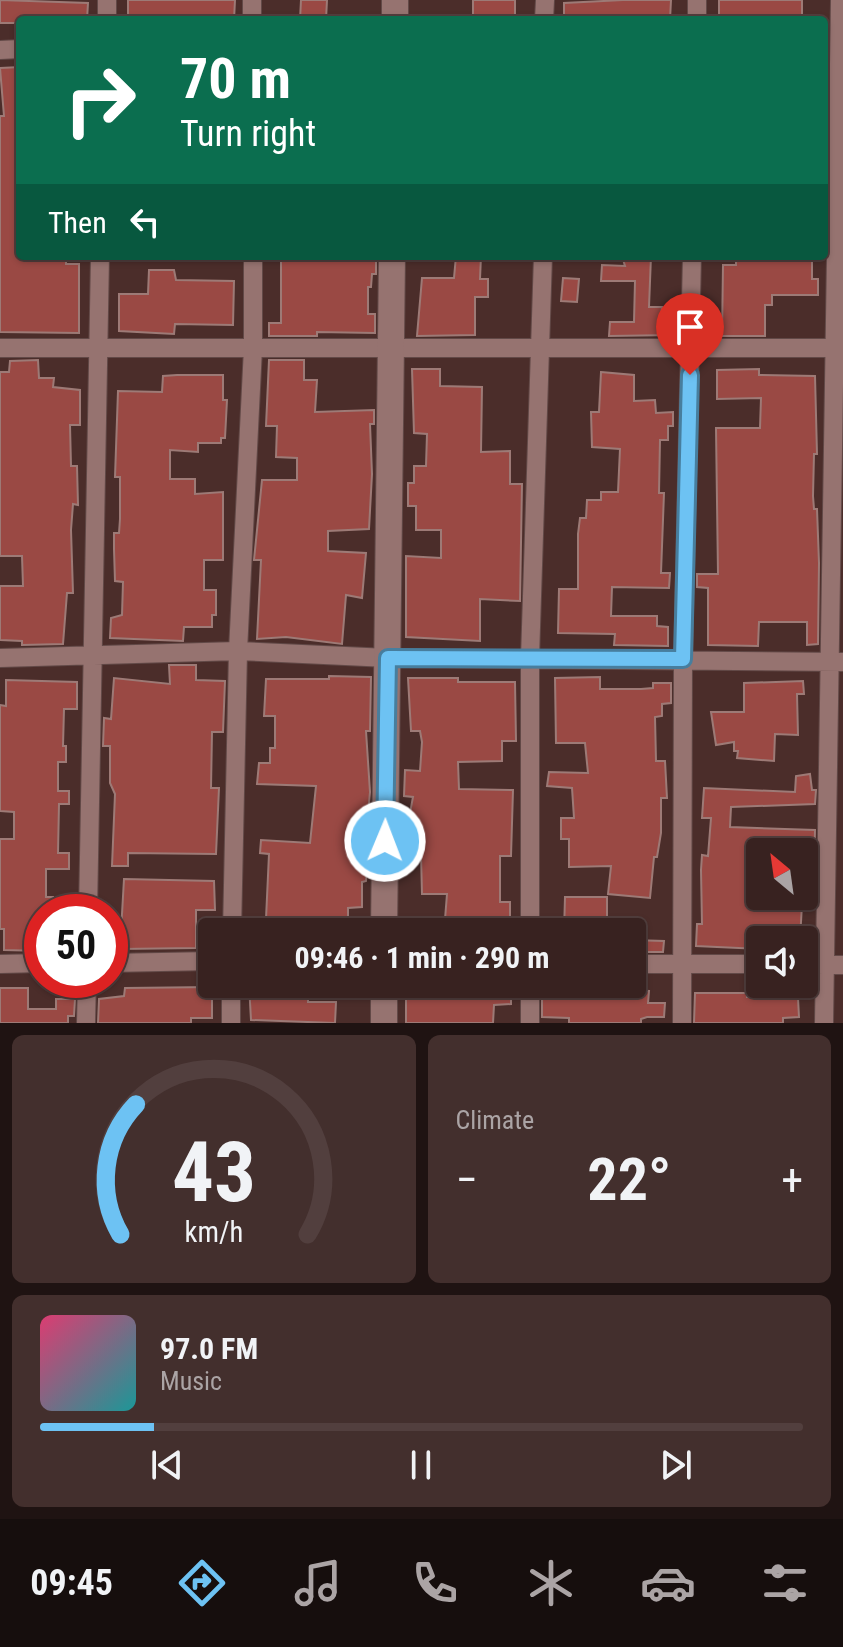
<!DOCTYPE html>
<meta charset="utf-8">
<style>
:root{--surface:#382220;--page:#432f2d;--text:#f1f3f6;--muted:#aba4a5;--line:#523f3e;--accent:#6dc2f3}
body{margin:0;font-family:"Roboto Condensed",sans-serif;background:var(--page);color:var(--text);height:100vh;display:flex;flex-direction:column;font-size:30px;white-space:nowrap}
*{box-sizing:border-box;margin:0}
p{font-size:26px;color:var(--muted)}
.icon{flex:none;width:44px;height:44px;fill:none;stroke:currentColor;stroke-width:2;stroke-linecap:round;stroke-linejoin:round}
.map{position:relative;height:1023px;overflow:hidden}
.panel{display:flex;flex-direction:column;gap:12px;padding:12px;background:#1f1312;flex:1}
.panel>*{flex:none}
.banner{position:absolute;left:16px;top:16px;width:812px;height:244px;border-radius:8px;box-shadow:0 2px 6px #0004,0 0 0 2px var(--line);background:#0b6e4f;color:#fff;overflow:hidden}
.needle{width:52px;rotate:331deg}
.controls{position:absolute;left:746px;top:838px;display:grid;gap:16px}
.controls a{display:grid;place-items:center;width:72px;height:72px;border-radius:8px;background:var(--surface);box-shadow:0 2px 6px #0004,0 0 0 2px var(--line);font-size:40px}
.speed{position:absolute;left:24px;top:894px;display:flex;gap:16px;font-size:40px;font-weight:700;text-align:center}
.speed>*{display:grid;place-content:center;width:104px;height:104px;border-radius:50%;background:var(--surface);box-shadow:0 2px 6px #0004,0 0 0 2px var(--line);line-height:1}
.speed .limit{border:12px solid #d22;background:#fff;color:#111}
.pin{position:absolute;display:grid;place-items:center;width:68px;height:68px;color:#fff;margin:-82px -34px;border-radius:50% 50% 50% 0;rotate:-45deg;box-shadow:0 0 8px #0007}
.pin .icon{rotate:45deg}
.me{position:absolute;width:88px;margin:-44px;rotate:1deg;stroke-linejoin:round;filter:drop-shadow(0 0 6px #0008)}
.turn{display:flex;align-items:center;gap:28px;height:168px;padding:0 32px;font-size:36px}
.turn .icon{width:104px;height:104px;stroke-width:2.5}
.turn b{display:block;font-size:56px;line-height:68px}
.then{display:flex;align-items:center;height:76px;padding:0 32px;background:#0003;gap:16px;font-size:30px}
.big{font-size:60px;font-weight:700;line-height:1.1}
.panel .widget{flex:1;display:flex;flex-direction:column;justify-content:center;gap:12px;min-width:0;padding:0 28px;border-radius:12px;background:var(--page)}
.panel .dial{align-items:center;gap:0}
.dial svg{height:208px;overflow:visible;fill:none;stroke:var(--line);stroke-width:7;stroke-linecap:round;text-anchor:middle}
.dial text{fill:var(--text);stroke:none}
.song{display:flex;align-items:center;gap:24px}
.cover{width:96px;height:96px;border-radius:12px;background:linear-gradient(135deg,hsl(340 70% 55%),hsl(180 70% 35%))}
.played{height:8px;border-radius:4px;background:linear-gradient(90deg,var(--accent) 15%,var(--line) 15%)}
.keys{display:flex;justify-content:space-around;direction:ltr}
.heat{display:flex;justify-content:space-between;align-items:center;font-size:44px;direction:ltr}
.panel .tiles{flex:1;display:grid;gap:12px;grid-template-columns:1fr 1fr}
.widget:last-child{grid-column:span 2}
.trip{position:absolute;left:198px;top:918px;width:448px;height:80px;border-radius:8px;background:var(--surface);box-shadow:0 2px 6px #0004,0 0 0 2px var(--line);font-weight:700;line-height:80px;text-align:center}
.tabs{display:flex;height:128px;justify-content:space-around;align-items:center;background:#160e0d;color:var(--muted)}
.tabs .icon{width:56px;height:56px}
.tabs .active{color:var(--accent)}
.tabs b{font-size:36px;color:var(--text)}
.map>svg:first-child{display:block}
</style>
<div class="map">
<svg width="843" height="1023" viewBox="0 0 843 1023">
<rect width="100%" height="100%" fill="#4b2d2a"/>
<path fill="#9a4944" stroke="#9d7a76" stroke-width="2" d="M0,0L88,3L87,20H20V23H0Z
M128,0H235L234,20H128Z
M301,0H327L326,20H300Z
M473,0H515V20H473Z
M623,0H671L670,20H564V3Z
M719,0H802V20H719Z
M20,67V256H66V264H79V333L0,332V116H4L0,68Z
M281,256H376V274H372L371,287H368V314H375V333L317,332V336H269V323H281Z
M456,256H481L480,279H488V297H475V335L417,336L422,278H454Z
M622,256H651L649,307H662L661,318L676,319L675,335L609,336L610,322H634L635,281H601L602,265L625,266Z
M736,256H812V279H818V295H772V305H765V336H722L723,265H736Z
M149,270H174L176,280L234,281L233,325L175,324L174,334L119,331V294H148Z
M563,278L579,279L577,302L561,301Z
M38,360L39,378H54L53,387L80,390V425H70L71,466H77L78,505L73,504L71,530L73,593H67L63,644L22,645V641L0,640V586H23L22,556H0V372H9L10,361Z
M269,360H304V380H317L315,412L374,410V424H370L372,474L369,529L328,531V551L366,553L362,598L346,595L342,644L286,637L257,639L261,560H254L262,480H297V458L276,457L277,426H266Z
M412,369H440V386L482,387L481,452L510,451V484H522L520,601L480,599V641L406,637V556L441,558V530H416V506H408V483H414V466H426L427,434L414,433Z
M759,369V375L815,376L817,454H814L813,496L814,509H817L819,563L818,644L807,645V622H759L758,646L708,645V588L697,587V574H718L716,428H760L761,398L717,399V370Z
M601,372L634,375V401L655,400L656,413L673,412V426H668V440H660L659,493H664L661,573H670L669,588L612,587L611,616H657V626L668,627V646L614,645L615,634L558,633L559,589H578V534L580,518H586L587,500H601V492H618L620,449L592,447L591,412H599Z
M177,375H223V400H227L225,438H221V443H198V452L170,450V479H195V494L223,492V560H204V590H216V615H212V627H184L183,641L110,638L111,618L122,615L123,582L115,581L114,549V533H119L120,519V477H115L118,391L162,392L163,376Z
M169,665H196V680L225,681L223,732H212L211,788H219L216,854L128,853V866H112L115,794L110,783V746H103L104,718L111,719L114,678L170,684Z
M329,676L371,677L370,731H366L370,792L368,813H361L359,842L369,843L366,881L362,882V907L348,908V920L309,921L308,932H273V919H266L269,854L260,853L261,840L310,843L316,786L257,784L259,763H270V748H275V716H264L266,679H329Z
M600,677V689H641L653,688V683H671V703L662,704V716L655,717L656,761H665L667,798H661V833L657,857H654L650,898L608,894L611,866L569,867V839H561V818H574L572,788L547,786L549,772L588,773L585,743H556L555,678Z
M408,678H458V682H515L516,741H502V761L458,762L459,789L513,790L511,856H500V902H510V932H444L447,894H422L421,855H407L405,840L413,797L404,796L405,770L420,771L422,742L420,731H411Z
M6,680L77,682V709H64L63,746H66V762H58V791H69V804H59L58,853H69V869H46V897H53V912H42V951L4,950V929H0V839H14V812L0,811V705L6,706Z
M803,681L804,694H797L798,735L775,734L774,761L737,758L738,751H734V742L716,745L711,712H744V683Z
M810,774L812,790H816L815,804L731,807L730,827L815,830L814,873H804V852H760V901L802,904L800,940H760V949L696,946L697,924H702L701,870L702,855L708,856L711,818H702L704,788L795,792L796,776Z
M124,879L214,881L215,910H196V948L120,949Z
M565,897H607V932H564Z
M632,940L664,941L663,952H632Z
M249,984H281V997H308V1002H336L335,1023L251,1020Z
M212,987V1018H191V1023H98L99,999L124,996L125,988Z
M0,988H28V1009H56V999H75L74,1016H68V1023H0Z
M406,988L511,990V1004L494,1005L493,1023H406Z
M577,988L649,991L648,1003H665L664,1017H647L641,1019V1023H569V1018L542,1017V989Z
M695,993H747V997L798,998L799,1017L783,1018V1023H694Z"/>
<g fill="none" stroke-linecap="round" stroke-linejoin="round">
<defs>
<path id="street" d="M107,0V20
M252,0V20
M544,20L545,0
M697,20V0
M0,50L20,49
M0,348H843
M0,658L238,651L388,658L843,662
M88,912L100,256
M232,932L238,651L253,348V256
M530,932V658L543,256
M110,963L212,961
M0,964L42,963
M632,964H760
M804,964L843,965
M86,1023L87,980
M231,1023V984
M530,1023V984
M682,1023L683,659L692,256
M824,1023L840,0"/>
<path id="secondary" d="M395,20V0
M384,932L392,256
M384,984V1023"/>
</defs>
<use href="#street" stroke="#624947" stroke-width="20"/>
<use href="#secondary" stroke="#624947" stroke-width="28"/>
<use href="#street" stroke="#967370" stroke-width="18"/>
<use href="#secondary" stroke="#967370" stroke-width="26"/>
</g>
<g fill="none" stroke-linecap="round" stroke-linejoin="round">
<defs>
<path id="route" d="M385,841L388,658L683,659L690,375"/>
</defs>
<use href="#route" stroke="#477e9e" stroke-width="20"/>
<use href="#route" stroke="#6dc2f3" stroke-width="14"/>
</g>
</svg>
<div class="controls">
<a><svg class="needle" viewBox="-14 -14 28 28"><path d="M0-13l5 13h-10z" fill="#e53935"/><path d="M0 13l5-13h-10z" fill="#aba4a5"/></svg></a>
<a><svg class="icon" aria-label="sound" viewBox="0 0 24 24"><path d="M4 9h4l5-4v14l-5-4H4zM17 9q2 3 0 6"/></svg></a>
</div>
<div class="speed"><div class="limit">50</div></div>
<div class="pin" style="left:690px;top:375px;background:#d93025"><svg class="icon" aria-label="arrive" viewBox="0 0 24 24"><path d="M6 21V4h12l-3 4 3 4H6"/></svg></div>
<svg class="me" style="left:385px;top:841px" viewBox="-20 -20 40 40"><circle r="17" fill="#6dc2f3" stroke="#fff" stroke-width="3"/><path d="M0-11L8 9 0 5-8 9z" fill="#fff"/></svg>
<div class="trip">09:46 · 1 min · 290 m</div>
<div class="banner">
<div class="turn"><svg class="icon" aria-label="right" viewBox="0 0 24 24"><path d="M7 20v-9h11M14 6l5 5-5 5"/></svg><div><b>70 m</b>Turn right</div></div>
<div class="then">Then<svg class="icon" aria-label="left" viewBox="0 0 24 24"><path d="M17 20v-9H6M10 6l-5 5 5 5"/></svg></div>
</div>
</div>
<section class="panel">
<div class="tiles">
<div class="widget dial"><svg viewBox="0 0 100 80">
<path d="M14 69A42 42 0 1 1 86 69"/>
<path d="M14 69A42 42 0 0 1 20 19" stroke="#6dc2f3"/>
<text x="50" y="56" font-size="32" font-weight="700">43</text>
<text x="50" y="72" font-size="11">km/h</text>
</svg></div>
<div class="widget"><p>Climate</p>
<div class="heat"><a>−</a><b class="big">22°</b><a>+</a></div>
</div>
<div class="widget">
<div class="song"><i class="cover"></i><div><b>97.0 FM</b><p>Music</p></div></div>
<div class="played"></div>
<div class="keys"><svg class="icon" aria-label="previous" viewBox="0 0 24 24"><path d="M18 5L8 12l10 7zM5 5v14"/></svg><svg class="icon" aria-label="pause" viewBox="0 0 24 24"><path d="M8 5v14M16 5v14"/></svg><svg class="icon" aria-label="next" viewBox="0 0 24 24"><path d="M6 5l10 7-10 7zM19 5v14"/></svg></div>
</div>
</div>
</section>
<nav class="tabs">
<b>09:45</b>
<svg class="icon active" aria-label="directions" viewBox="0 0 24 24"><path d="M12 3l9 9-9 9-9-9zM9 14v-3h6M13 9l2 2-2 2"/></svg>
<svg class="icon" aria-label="music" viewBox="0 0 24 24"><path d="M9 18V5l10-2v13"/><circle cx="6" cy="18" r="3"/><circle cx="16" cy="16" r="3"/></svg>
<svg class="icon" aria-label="phone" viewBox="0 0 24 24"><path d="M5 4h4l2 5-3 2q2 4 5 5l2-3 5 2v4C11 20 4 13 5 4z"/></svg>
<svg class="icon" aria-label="climate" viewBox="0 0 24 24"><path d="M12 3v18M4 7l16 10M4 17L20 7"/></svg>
<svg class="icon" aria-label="car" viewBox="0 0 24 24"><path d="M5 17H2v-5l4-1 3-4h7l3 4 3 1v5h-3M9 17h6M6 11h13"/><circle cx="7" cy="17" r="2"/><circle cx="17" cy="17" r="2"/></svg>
<svg class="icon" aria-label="filters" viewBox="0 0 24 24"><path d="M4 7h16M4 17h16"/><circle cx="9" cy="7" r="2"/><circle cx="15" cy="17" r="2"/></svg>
</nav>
